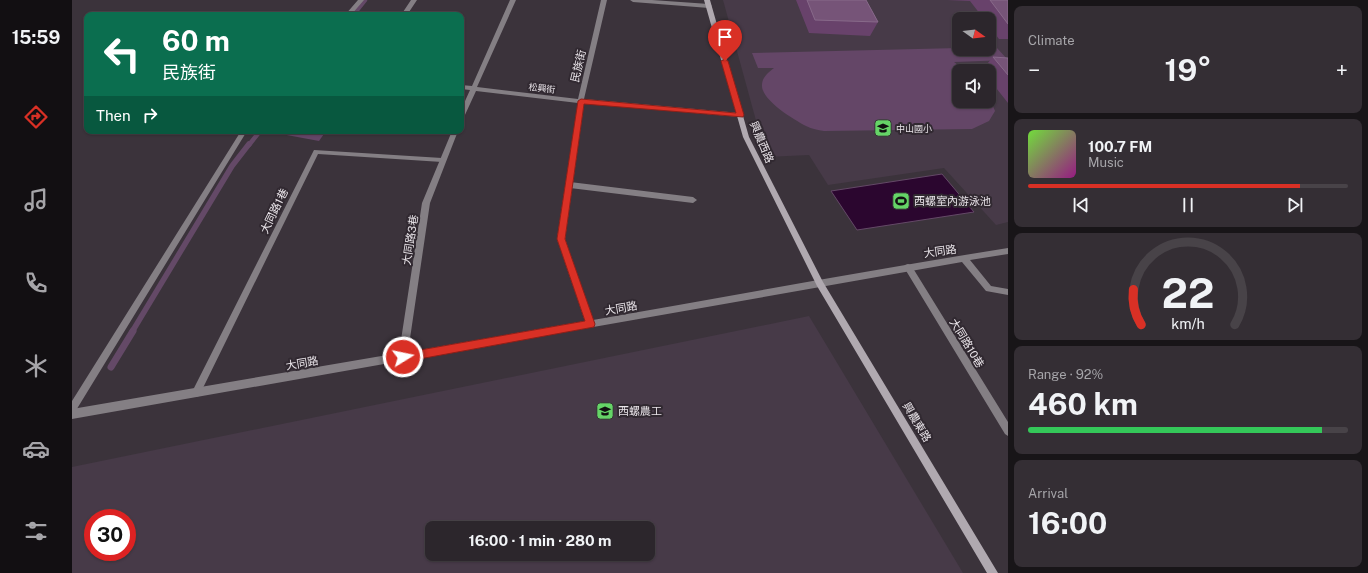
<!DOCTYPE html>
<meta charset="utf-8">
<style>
:root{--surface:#2c262c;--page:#342e34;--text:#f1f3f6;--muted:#a6a5a9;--line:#484348;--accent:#d93025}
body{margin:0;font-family:"Public Sans","Noto Sans TC",sans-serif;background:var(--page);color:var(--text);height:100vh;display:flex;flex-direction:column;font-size:15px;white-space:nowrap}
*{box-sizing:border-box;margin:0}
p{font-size:13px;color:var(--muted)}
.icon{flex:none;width:22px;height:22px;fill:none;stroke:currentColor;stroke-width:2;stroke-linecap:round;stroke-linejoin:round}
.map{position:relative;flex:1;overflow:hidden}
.drawer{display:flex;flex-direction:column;gap:6px;padding:6px;background:#181518;width:360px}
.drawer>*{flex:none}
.guide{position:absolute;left:12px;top:12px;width:380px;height:122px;border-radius:8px;box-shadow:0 1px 3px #0004,0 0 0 1px var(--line);background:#0b6e4f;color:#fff;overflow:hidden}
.needle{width:26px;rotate:105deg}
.tools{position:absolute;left:880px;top:12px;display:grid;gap:8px}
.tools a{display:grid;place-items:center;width:44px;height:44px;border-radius:8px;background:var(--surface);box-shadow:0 1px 3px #0004,0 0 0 1px var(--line);font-size:20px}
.speed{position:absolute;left:12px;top:509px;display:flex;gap:8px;font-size:20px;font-weight:700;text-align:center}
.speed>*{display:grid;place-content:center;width:52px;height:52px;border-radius:50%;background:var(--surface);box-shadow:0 1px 3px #0004,0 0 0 1px var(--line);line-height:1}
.speed .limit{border:6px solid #d22;background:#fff;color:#111}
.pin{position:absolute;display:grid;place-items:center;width:34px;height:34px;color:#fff;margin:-41px -17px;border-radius:50% 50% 50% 0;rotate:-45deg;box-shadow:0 0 4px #0007}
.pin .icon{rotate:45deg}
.me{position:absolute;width:44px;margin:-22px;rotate:80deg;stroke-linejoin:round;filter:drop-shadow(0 0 3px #0008)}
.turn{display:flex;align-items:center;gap:14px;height:84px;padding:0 12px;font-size:18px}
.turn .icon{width:52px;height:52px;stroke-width:2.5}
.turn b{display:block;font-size:28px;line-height:34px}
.then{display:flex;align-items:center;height:38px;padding:0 12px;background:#0003;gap:8px;font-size:15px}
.big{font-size:30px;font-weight:700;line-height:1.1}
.drawer .tile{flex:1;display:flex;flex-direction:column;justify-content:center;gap:6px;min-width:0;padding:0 14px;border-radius:8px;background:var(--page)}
.drawer .dial{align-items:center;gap:0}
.dial svg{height:104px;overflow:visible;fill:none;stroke:var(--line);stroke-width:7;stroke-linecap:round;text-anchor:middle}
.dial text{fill:var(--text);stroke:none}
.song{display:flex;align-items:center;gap:12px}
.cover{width:48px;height:48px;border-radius:6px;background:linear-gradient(135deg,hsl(100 70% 55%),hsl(310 70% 35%))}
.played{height:4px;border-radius:2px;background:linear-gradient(90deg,var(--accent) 85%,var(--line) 85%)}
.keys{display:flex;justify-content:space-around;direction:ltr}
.heat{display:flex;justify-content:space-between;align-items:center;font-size:22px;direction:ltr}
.charge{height:6px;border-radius:3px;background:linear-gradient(90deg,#34c759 92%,var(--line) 0)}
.trip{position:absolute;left:353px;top:521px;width:230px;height:40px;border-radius:8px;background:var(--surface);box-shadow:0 1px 3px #0004,0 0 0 1px var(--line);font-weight:700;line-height:40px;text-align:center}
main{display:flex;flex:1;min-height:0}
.dock{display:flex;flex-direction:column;width:72px;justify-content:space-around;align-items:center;background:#120f12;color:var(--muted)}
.dock .icon{width:28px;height:28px}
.dock .on{color:var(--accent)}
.dock b{font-size:18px;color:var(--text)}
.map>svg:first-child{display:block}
</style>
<main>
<nav class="dock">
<b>15:59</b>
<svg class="icon on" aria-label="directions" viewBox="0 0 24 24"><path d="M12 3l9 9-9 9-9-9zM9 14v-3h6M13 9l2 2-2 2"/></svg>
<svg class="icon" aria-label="music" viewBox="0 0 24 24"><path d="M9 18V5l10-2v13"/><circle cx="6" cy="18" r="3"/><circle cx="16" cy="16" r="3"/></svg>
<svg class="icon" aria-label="phone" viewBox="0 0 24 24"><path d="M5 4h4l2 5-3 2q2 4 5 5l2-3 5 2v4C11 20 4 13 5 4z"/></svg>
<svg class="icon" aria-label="climate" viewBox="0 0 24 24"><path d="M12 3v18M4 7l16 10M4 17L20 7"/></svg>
<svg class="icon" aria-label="car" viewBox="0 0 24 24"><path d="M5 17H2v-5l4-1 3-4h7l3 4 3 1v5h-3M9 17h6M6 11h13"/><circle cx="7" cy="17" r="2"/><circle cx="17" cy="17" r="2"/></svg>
<svg class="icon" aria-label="filters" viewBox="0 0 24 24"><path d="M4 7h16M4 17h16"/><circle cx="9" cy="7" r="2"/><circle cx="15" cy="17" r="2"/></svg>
</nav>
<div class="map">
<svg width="936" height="573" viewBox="0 0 936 573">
<rect width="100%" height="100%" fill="#3b333b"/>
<path fill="#473a48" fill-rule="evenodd" d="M651,0H933L936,3V222L924,225L872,168L756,185L737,155L694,157ZM887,19H917V49H887ZM887,71H917V101H887Z
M737,316L891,573H0V467ZM21,518H55V552H21ZM360,528H576V554H360Z"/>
<path fill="#644667" d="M887,48L917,49V48H925L936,60L882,62L894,71H887V101H917V96L923,111L917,121L900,129L752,131C746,130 740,129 734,126C722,120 689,100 690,85C690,77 697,72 702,68H686L680,53Z
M193,131H254L247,141Z"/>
<path fill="#2b062f" stroke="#644967" d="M870,174L902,212L785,230L759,191Z"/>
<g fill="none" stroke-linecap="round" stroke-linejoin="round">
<path stroke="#644967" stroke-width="4.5" d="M281,15L293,0
M177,145L188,131"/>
<path stroke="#644967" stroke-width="5.5" d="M60,332L160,166L177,144"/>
<path stroke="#644967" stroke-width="7" d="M39,367L61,331"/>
<path fill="#847f84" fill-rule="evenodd" d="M286,0H292L279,15H273Z
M339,0H345L335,15H329Z
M169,131H175L3,412L0,413V401Z
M242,150L370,158L373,160L370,162L246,154L127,396L124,397L121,396L119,393L121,390Z
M498,182L621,197L625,200L621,203L498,188L495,185Z
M836,264L839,265L936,422V436L933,434L833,269L832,267L833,265Z"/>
<path fill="#847f84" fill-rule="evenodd" d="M438,0H444L405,87L506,99L529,0H535L512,99L668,113L671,115L668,117L512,103L493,239L521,320C659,296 797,270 936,248V254L898,260L919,286L936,289V295L914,291L890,262L0,419V409L327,353L350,203L380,131H386L358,203L336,352L513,321L485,239L506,103L404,91L392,117L389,119V110L398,90L389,89V85L400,86Z
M558,0H580L637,4L640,6L637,8L561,2Z"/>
<path fill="#b0a9b0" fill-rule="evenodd" d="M632,0H638L677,137L751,282L926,573H915L745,286L671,137Z"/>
</g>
<path fill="#68426b" d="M724,0H794L806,22L798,36L737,33Z
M875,0H936V39H927L917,26V19H912L898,1Z
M921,57L936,58V103L917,79V71H911L910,70Z"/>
<path fill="#765478" stroke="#886a8a" d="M735,0H794L806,22L743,20Z
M918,0H936V24Z
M921,57L936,58V75Z"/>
<path fill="#d93025" stroke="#8d1f18" d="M653,59L656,61L672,115L671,117L512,104L493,239L523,324L522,327L331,362L327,360L326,357L327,354L331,353L513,321L485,239L506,101L509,99L664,113L649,61Z"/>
<defs>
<symbol id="school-square" viewBox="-11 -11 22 22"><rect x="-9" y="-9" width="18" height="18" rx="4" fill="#65d467" stroke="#312931"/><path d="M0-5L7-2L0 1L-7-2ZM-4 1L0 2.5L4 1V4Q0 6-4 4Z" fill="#111"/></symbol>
<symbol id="stadium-square" viewBox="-11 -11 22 22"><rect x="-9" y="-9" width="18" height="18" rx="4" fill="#65d467" stroke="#312931"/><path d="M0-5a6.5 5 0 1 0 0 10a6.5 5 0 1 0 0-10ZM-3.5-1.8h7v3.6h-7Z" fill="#111"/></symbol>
</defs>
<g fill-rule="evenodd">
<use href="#school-square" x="801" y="118" width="20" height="20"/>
<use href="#stadium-square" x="819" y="191" width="20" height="20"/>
<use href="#school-square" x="523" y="401" width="20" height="20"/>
</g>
<g text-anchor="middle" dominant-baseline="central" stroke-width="4" stroke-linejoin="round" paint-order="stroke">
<g font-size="9" fill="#e9e4e9" stroke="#312931">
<text transform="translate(470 88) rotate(6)">松興街</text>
</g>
<g font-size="9" fill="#e9e4e9" stroke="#312931" text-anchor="start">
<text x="824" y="128">中山國小</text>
</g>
<g font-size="11" fill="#e9e4e9" stroke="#312931">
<text transform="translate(506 66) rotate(-77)">民族街</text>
<text transform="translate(690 142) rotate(67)">興農西路</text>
<text transform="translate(202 211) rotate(-64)">大同路1巷</text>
<text transform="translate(338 240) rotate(-81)">大同路3巷</text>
<text transform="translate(868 251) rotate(-8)">大同路</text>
<text transform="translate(549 308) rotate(-10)">大同路</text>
<text transform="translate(895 343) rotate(59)">大同路10巷</text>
<text transform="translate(230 363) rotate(-10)">大同路</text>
<text transform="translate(845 422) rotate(59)">興農東路</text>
</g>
<g font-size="11" fill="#e9e4e9" stroke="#312931" text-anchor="start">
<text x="842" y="201">西螺室內游泳池</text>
<text x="546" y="411">西螺農工</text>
</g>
</g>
</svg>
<div class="tools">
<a><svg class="needle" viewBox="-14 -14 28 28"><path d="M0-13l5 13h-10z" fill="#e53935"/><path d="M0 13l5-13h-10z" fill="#a6a5a9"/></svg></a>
<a><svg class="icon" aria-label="sound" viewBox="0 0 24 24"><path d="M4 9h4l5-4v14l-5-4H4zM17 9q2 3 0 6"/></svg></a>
</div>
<div class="speed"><div class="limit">30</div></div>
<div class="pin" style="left:653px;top:61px;background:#d93025"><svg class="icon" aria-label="arrive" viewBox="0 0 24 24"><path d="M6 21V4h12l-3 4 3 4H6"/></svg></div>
<svg class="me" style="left:331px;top:357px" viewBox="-20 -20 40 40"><circle r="17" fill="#d93025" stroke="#fff" stroke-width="3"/><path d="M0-11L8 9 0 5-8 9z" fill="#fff"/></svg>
<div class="trip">16:00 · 1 min · 280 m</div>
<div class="guide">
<div class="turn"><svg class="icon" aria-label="left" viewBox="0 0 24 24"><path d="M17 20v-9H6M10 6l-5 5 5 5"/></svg><div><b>60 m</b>民族街</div></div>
<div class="then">Then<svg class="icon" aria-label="right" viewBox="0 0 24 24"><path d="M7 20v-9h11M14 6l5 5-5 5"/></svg></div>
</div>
</div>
<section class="drawer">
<div class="tile"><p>Climate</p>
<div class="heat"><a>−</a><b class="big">19°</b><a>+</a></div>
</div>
<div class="tile">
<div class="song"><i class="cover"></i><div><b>100.7 FM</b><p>Music</p></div></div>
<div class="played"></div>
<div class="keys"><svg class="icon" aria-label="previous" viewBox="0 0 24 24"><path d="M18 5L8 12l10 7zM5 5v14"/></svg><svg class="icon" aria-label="pause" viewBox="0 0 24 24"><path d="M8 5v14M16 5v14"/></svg><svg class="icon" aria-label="next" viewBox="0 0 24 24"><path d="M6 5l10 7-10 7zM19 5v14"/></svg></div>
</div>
<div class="tile dial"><svg viewBox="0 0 100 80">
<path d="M14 69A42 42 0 1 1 86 69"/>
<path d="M14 69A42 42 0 0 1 8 42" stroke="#d93025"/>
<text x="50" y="56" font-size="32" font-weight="700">22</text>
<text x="50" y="72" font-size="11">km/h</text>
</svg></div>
<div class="tile"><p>Range · 92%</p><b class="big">460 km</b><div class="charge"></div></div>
<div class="tile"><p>Arrival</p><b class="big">16:00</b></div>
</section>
</main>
